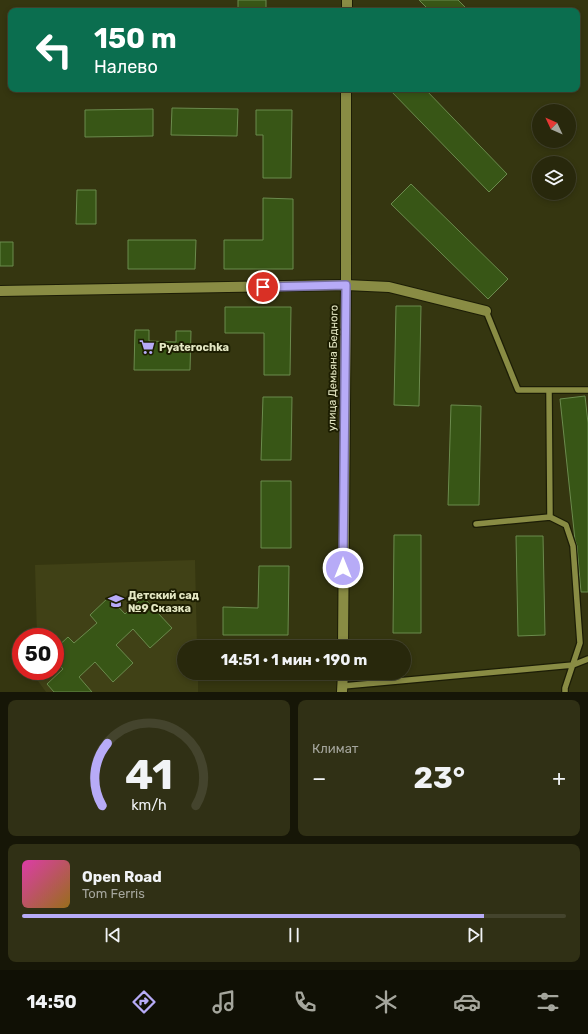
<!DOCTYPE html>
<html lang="ru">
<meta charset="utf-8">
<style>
:root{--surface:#28280c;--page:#303015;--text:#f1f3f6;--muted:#a5a69d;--line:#44442d;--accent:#b7abf7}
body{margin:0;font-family:Rubik,sans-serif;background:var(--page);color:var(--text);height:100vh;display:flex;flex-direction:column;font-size:15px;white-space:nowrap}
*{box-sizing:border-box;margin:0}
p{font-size:13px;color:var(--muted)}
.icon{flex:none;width:22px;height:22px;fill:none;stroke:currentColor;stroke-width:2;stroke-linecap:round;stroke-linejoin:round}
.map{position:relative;height:692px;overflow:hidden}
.side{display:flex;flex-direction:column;gap:8px;padding:8px;background:#161607;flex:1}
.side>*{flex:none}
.top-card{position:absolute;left:8px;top:8px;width:572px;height:84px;border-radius:8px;box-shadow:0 2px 6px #0003,0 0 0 1px var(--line);background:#0b6e4f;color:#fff;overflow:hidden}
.needle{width:26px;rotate:314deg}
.controls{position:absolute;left:532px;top:104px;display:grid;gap:8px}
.controls a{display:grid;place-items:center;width:44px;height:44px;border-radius:50%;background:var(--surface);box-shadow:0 2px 6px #0003,0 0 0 1px var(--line);font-size:20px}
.speed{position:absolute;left:12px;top:628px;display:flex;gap:8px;font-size:20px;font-weight:700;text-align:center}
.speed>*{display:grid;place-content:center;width:52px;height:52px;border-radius:50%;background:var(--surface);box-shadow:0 2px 6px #0003,0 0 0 1px var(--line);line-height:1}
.speed .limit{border:6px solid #d22;background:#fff;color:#111}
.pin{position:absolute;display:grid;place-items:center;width:34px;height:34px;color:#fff;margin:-17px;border:2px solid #fff;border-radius:50%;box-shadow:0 1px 4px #0007}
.me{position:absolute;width:44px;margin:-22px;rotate:0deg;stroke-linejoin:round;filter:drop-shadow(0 0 3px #0008)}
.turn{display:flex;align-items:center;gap:14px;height:84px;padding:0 20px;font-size:18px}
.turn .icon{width:52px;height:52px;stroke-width:2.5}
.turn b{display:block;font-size:28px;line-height:34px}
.big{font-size:30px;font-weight:700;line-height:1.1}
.side .tile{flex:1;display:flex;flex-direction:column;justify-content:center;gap:6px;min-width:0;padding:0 14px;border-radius:8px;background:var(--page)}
.side .dial{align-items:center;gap:0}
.dial svg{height:104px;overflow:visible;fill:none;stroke:var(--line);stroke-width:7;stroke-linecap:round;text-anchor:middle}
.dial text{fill:var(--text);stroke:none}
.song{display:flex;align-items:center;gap:12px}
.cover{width:48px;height:48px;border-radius:6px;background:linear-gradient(135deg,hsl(320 70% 55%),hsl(40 70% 35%))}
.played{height:4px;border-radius:2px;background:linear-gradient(90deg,var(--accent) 85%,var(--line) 85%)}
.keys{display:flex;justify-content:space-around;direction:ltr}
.heat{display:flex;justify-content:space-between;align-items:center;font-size:22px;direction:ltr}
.side .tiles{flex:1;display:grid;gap:8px;grid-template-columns:1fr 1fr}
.tile:last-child{grid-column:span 2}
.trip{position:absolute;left:177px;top:640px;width:234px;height:40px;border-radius:20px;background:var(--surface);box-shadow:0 2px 6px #0003,0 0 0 1px var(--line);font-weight:700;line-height:40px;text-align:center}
.dock{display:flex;height:64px;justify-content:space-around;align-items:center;background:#101005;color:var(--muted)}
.dock .icon{width:28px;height:28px}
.dock .on{color:var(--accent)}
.dock b{font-size:18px;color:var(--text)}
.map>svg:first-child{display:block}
</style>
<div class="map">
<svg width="588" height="692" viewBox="0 0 588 692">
<rect width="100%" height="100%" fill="#353610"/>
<path fill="#404116" d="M195,560L197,647H184V673H198V692H46L38,681V671H55V637H37L35,565Z"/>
<path fill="#385616" stroke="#6b8b4d" d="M238,0H266V11H238Z
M419,0H458L469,11H430Z
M389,89H425L507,174L489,192Z
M172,108L238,109L237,136L171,135Z
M153,109V136L85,137V110Z
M256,110H292L291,178H263V135H256Z
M411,184L508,279L488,299L391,204Z
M77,190H96V224H76Z
M263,198L293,199V269H224V240H263Z
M128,240H196L195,269H128Z
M0,242H13V266H0Z
M396,306H421L419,406L394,405Z
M225,307H291L290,375H264V333H225Z
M135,330H149V341L176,342V331H191L190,370H134Z
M585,396L588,423V592H581L577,546L575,540L560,399Z
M263,397H292L291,460H261Z
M451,405L481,406L479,505H448Z
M261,481H291V548H261Z
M394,535H421V633H393Z
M516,536H543L545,635L518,636Z
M259,566H289L288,635H223V607L258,608Z
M109,597L125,614L143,597L172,628L150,648L133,629L116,645L133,663L113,682L95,662L79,677L92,692H54L47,684L63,669L55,660V649L68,637L74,643L97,623L90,615Z"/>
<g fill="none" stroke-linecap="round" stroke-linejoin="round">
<defs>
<path id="service" d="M486,311L518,390H588
M549,390L550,517L566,525L573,546L580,643L565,688V692
M476,524L550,517
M343,686L573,665L588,659"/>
<path id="minor" d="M0,291L346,285L389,287L486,311"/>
<path id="secondary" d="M347,11V0
M343,647L346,285V89
M342,692L343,673"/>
</defs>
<use href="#service" stroke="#1c1d06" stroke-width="8"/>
<use href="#minor" stroke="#1c1d06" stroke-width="12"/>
<use href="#secondary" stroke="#1c1d06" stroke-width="12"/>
<use href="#service" stroke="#898c44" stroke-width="5.5"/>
<use href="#minor" stroke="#898c44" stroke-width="10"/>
<use href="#secondary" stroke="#898c44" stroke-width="10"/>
</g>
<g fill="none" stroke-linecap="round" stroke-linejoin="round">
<defs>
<path id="route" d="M263,287L346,285L343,568"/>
</defs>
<use href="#route" stroke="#776fa1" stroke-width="10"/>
<use href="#route" stroke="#b7abf7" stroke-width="7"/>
</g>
<defs>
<symbol id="supermarket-bare" viewBox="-9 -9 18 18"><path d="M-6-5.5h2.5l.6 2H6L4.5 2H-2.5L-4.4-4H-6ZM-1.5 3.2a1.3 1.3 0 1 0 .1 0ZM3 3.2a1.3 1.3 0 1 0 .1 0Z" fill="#b7abf7" stroke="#1c1d01" stroke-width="2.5" paint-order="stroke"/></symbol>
<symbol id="school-bare" viewBox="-9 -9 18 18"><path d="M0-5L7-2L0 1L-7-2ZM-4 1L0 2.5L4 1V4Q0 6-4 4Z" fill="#b7abf7" stroke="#1c1d01" stroke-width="2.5" paint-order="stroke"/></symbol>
</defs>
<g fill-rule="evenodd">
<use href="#supermarket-bare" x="136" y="336" width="22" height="22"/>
<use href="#school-bare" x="105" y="590" width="22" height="22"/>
</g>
<g text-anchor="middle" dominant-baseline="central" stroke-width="4" stroke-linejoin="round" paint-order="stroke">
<g font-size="11" font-weight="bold" fill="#e4e7c3" stroke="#1c1d01" text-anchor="start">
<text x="159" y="347">Pyaterochka</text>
<text x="128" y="595">Детский сад<tspan x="128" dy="13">№9 Сказка</tspan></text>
</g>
<g font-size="11" fill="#e4e7c3" stroke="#1c1d01">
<text transform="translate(333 368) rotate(-89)">улица Демьяна Бедного</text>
</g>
</g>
</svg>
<div class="controls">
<a><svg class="needle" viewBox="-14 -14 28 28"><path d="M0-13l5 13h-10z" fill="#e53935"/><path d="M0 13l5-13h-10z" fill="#a5a69d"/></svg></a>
<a><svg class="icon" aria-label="layers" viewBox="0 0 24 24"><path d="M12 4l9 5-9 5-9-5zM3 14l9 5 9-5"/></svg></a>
</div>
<div class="speed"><div class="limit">50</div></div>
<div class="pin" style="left:263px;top:287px;background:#d93025"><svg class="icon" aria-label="arrive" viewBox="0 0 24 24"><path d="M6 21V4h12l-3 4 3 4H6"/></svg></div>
<svg class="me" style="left:343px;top:568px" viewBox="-20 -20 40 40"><circle r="17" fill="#b7abf7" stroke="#fff" stroke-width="3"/><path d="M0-11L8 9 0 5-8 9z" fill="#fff"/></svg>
<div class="trip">14:51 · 1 мин · 190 m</div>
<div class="top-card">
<div class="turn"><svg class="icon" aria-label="left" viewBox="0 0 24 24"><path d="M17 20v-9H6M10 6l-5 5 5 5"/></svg><div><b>150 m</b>Налево</div></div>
</div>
</div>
<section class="side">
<div class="tiles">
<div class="tile dial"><svg viewBox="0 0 100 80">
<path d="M14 69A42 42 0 1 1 86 69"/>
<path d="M14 69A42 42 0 0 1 18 21" stroke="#b7abf7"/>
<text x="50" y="56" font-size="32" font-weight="700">41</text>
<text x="50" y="72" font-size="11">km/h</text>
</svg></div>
<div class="tile"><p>Климат</p>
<div class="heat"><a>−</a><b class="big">23°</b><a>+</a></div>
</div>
<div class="tile">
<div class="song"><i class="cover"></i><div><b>Open Road</b><p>Tom Ferris</p></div></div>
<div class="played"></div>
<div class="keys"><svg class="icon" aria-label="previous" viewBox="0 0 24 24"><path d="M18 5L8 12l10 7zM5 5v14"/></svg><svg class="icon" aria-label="pause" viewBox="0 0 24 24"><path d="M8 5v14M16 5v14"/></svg><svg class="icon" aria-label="next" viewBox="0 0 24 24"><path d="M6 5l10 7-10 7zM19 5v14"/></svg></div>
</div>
</div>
</section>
<nav class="dock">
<b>14:50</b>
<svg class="icon on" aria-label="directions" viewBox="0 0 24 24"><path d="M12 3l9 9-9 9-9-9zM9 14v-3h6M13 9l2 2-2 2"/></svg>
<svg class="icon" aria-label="music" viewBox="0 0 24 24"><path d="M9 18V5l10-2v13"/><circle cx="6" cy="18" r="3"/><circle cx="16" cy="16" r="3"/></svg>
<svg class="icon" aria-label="phone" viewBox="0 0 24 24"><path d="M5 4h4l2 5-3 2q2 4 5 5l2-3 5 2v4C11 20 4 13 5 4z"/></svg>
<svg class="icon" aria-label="climate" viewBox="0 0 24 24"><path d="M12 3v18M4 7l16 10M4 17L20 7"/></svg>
<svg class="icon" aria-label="car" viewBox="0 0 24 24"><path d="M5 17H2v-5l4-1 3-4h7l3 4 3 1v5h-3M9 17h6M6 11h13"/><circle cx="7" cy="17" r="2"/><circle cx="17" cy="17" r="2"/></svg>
<svg class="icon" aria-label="filters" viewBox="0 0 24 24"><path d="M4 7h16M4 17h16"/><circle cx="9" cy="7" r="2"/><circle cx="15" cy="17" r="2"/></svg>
</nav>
